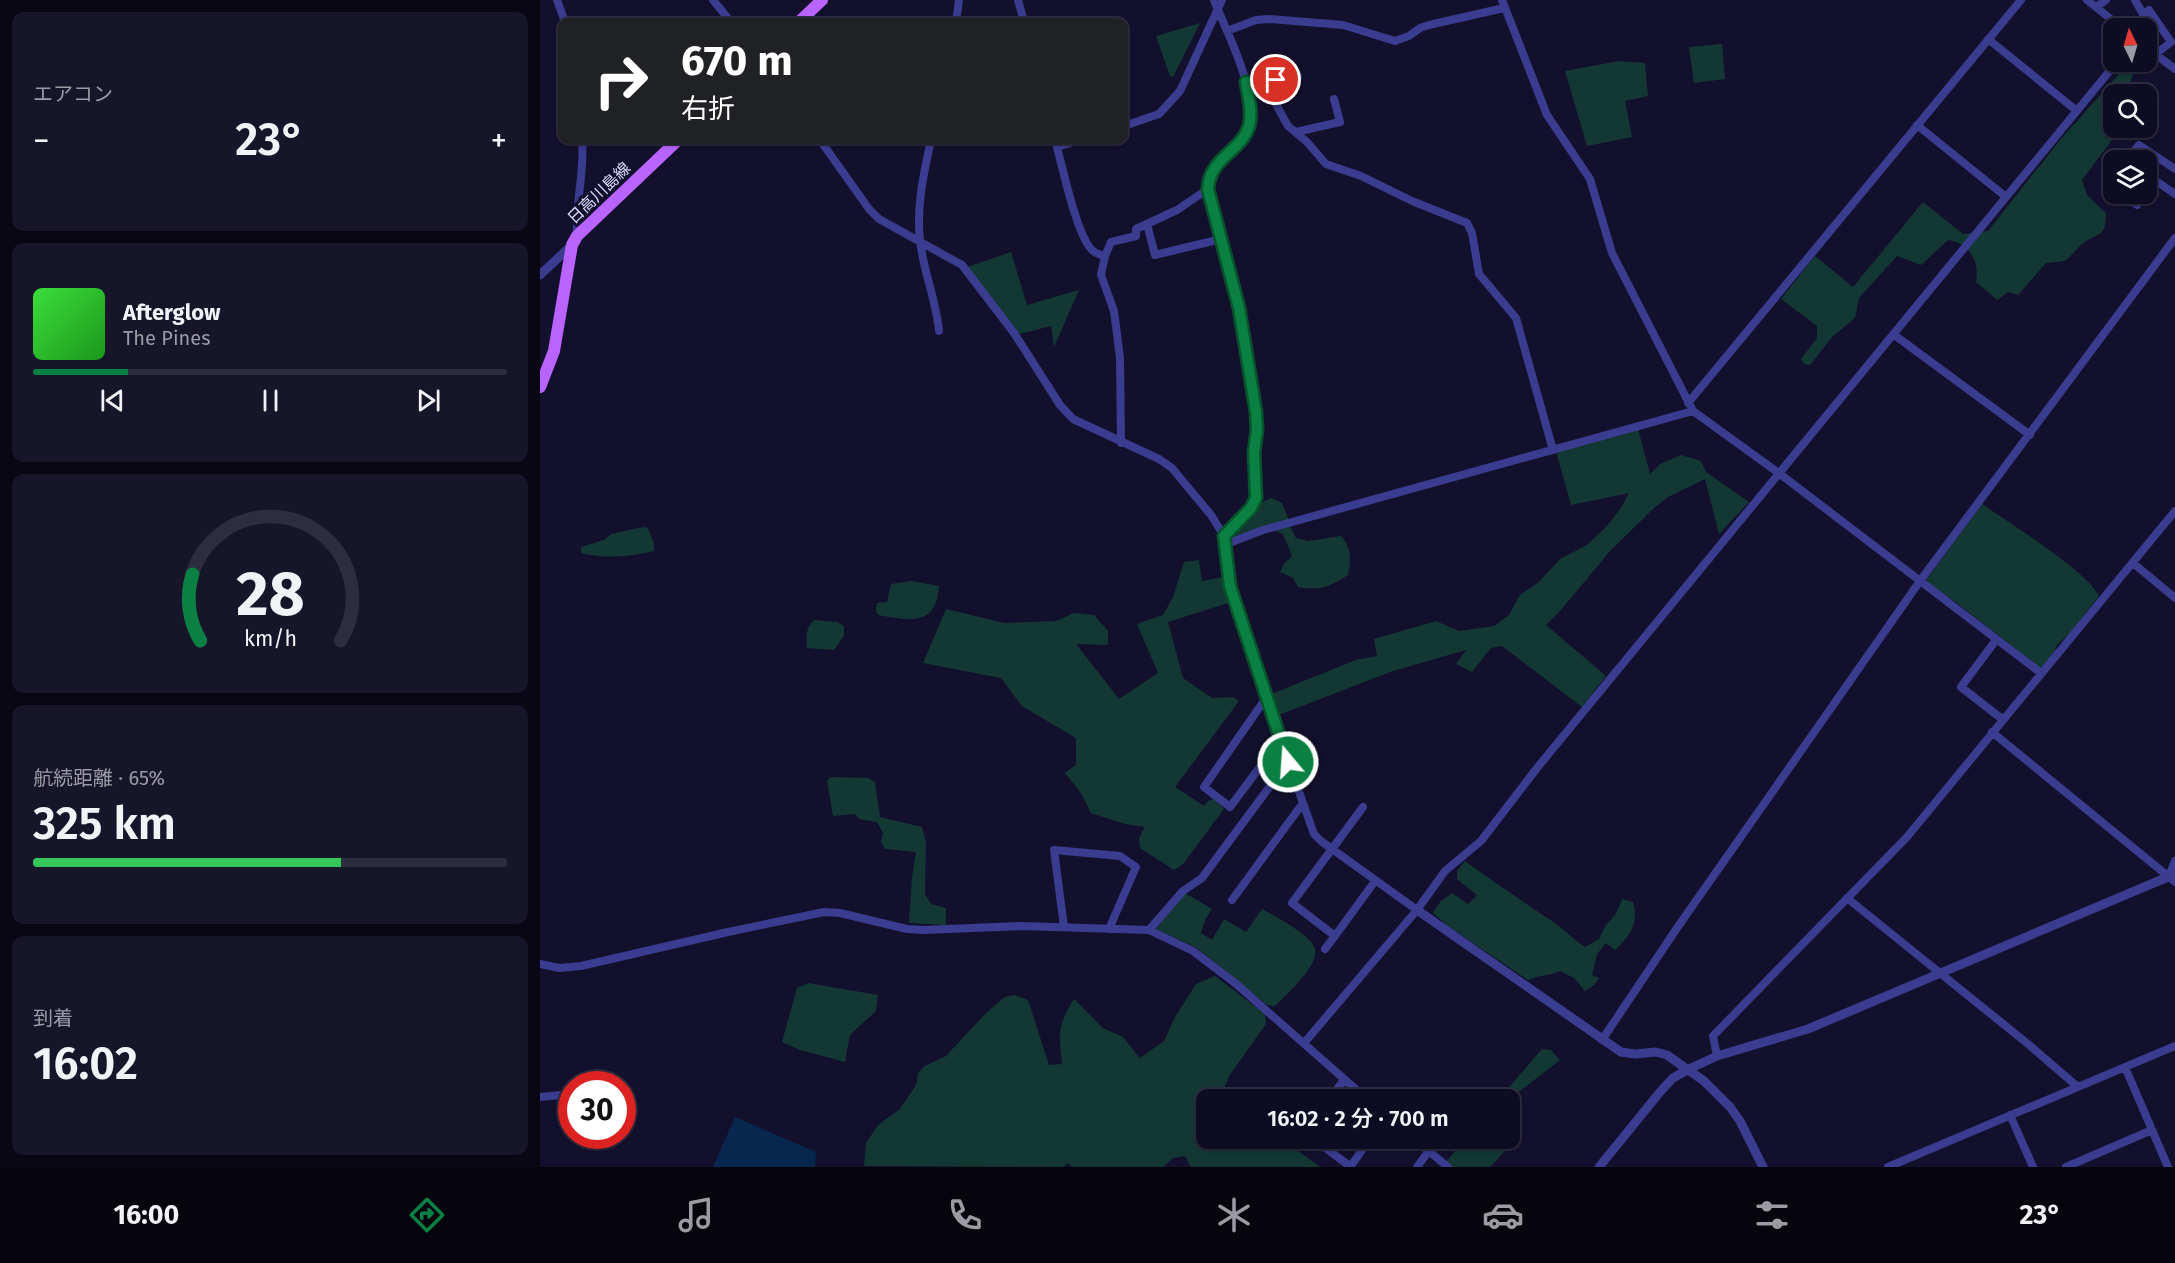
<!DOCTYPE html>
<html lang="ja">
<meta charset="utf-8">
<style>
:root{--surface:#0e0c22;--page:#17152a;--text:#f1f3f6;--muted:#9b9ba5;--line:#2e2c40;--accent:#0b8043}
body{margin:0;font-family:"Fira Sans","Noto Sans JP",sans-serif;background:var(--page);color:var(--text);height:100vh;display:flex;flex-direction:column;font-size:22px;white-space:nowrap}
*{box-sizing:border-box;margin:0}
p{font-size:20px;color:var(--muted)}
.icon{flex:none;width:33px;height:33px;fill:none;stroke:currentColor;stroke-width:2;stroke-linecap:round;stroke-linejoin:round}
.map{position:relative;flex:1;overflow:hidden}
.panel{display:flex;flex-direction:column;gap:12px;padding:12px;background:#080713;width:540px}
.panel>*{flex:none}
.hud{position:absolute;left:18px;top:18px;width:570px;height:126px;border-radius:12px;box-shadow:0 2px 4px #0004,0 0 0 2px var(--line);background:#202124;color:#fff;overflow:hidden}
.needle{width:39px;rotate:355deg}
.controls{position:absolute;left:1563px;top:18px;display:grid;gap:12px}
.controls a{display:grid;place-items:center;width:54px;height:54px;border-radius:12px;background:var(--surface);box-shadow:0 2px 4px #0004,0 0 0 2px var(--line);font-size:30px}
.speed{position:absolute;left:18px;top:1071px;display:flex;gap:12px;font-size:30px;font-weight:700;text-align:center}
.speed>*{display:grid;place-content:center;width:78px;height:78px;border-radius:50%;background:var(--surface);box-shadow:0 2px 4px #0004,0 0 0 2px var(--line);line-height:1}
.speed .limit{border:9px solid #d22;background:#fff;color:#111}
.pin{position:absolute;display:grid;place-items:center;width:51px;height:51px;color:#fff;margin:-26px;border:3px solid #fff;border-radius:50%;box-shadow:0 2px 6px #0007}
.me{position:absolute;width:66px;margin:-33px;rotate:342deg;stroke-linejoin:round;filter:drop-shadow(0 0 4px #0008)}
.turn{display:flex;align-items:center;gap:21px;height:126px;padding:0 24px;font-size:27px}
.turn .icon{width:78px;height:78px;stroke-width:2.5}
.turn b{display:block;font-size:42px;line-height:51px}
.big{font-size:45px;font-weight:600;line-height:1.1}
.panel .widget{flex:1;display:flex;flex-direction:column;justify-content:center;gap:9px;min-width:0;padding:0 21px;border-radius:12px;background:var(--page)}
.panel .dial{align-items:center;gap:0}
.dial svg{height:156px;overflow:visible;fill:none;stroke:var(--line);stroke-width:7;stroke-linecap:round;text-anchor:middle}
.dial text{fill:var(--text);stroke:none}
.song{display:flex;align-items:center;gap:18px}
.cover{width:72px;height:72px;border-radius:9px;background:linear-gradient(135deg,hsl(120 70% 55%),hsl(120 70% 35%))}
.played{height:6px;border-radius:3px;background:linear-gradient(90deg,var(--accent) 20%,var(--line) 20%)}
.keys{display:flex;justify-content:space-around;direction:ltr}
.heat{display:flex;justify-content:space-between;align-items:center;font-size:33px;direction:ltr}
.charge{height:9px;border-radius:4px;background:linear-gradient(90deg,#34c759 65%,var(--line) 0)}
.trip{position:absolute;left:656px;top:1089px;width:324px;height:60px;border-radius:12px;background:var(--surface);box-shadow:0 2px 4px #0004,0 0 0 2px var(--line);font-weight:600;line-height:60px;text-align:center}
.tab-bar{display:flex;height:96px;justify-content:space-around;align-items:center;background:#06050e;color:var(--muted)}
.tab-bar .icon{width:42px;height:42px}
.tab-bar .current{color:var(--accent)}
.tab-bar b{font-size:27px;color:var(--text)}
main{display:flex;flex:1;min-height:0}
.map>svg:first-child{display:block}
</style>
<main>
<section class="panel">
<div class="widget"><p>エアコン</p>
<div class="heat"><a>−</a><b class="big">23°</b><a>+</a></div>
</div>
<div class="widget">
<div class="song"><i class="cover"></i><div><b>Afterglow</b><p>The Pines</p></div></div>
<div class="played"></div>
<div class="keys"><svg class="icon" aria-label="previous" viewBox="0 0 24 24"><path d="M18 5L8 12l10 7zM5 5v14"/></svg><svg class="icon" aria-label="pause" viewBox="0 0 24 24"><path d="M8 5v14M16 5v14"/></svg><svg class="icon" aria-label="next" viewBox="0 0 24 24"><path d="M6 5l10 7-10 7zM19 5v14"/></svg></div>
</div>
<div class="widget dial"><svg viewBox="0 0 100 80">
<path d="M14 69A42 42 0 1 1 86 69"/>
<path d="M14 69A42 42 0 0 1 10 35" stroke="#0b8043"/>
<text x="50" y="56" font-size="32" font-weight="700">28</text>
<text x="50" y="72" font-size="11">km/h</text>
</svg></div>
<div class="widget"><p>航続距離 · 65%</p><b class="big">325 km</b><div class="charge"></div></div>
<div class="widget"><p>到着</p><b class="big">16:02</b></div>
</section>
<div class="map">
<svg width="1635" height="1167" viewBox="0 0 1635 1167">
<rect width="100%" height="100%" fill="#13102d"/>
<path fill="#133834" d="M660,23L633,77L630,76L616,36Z
M1182,44L1185,79L1154,83L1149,47Z
M1079,61L1105,63L1108,96L1085,101L1092,137L1047,146L1025,71Z
M1596,63L1587,94H1574V128H1581L1542,180L1547,195L1566,213C1566,238 1559,232 1543,243C1537,248 1531,256 1525,261L1506,263L1478,295L1468,292L1457,300L1436,282C1440,262 1430,243 1408,240L1381,265L1357,256L1319,298L1315,318L1292,337L1270,365L1264,364L1261,359L1277,338V326L1241,299L1275,256L1313,287L1383,202L1423,234L1448,231L1520,140L1588,64Z
M471,252L487,305L539,290L514,347L511,326L479,334L427,267Z
M1098,429L1110,474L1120,464L1141,455L1161,461L1166,472L1209,502L1179,534L1165,479L1128,497L1114,508L1071,550L1020,611L1006,625L1066,676L1042,707L962,646L951,648L932,672L916,664L926,650L853,671L736,716L729,695L816,660L837,656L834,639L896,621L919,631L954,626L969,615L980,595L999,582L1020,559L1047,545L1067,526L1081,508L1089,493L1031,505L1016,451Z
M731,498L742,503C748,515 749,526 756,538L768,541L801,536C812,548 811,560 808,575C788,587 782,591 758,587L753,578L740,572L744,564L752,556L743,534L738,532L731,524L693,538L690,535L717,505Z
M1442,504C1468,522 1547,571 1559,596L1531,632L1517,645L1512,657L1500,668L1417,603L1385,582Z
M103,527L108,528L114,544V551C91,557 65,559 41,553V547L64,540L71,534Z
M659,560L662,581L684,577L688,603L628,622L643,678L672,698L693,697L699,701L635,787L664,806L669,800L674,799L684,809L643,864L634,870L600,848L599,838L605,827L585,824L551,813L541,793L525,773L536,765V738L482,706L461,678L383,663L406,609L464,623L516,621L534,613L554,615L568,631V645L536,644L579,699L618,673L597,624L623,615L633,597L644,562Z
M371,581L399,586C397,626 370,621 338,615L336,611L337,603L347,602L351,584Z
M274,620L297,622L304,626V636L294,650L267,648C266,636 266,628 274,620Z
M290,777L328,778L335,782L340,817L382,827L386,842L385,894L391,904L406,908V925L369,923L372,877L376,852L345,849L341,842L343,833L337,822L319,819L315,814L293,816L287,781Z
M925,861C955,883 985,903 1015,923C1026,931 1034,940 1045,947L1059,939L1066,925L1076,914L1082,899L1093,902C1099,923 1090,937 1075,950L1066,943L1057,954L1052,975L1059,978L1054,985L1045,991L1034,978L1020,971C1009,976 998,975 988,980L908,926L893,913L900,902L912,893L928,904L937,895L917,879V871Z
M645,893L672,909L665,920L661,933L672,940L684,919L706,932L722,909C735,916 772,936 775,949C779,966 746,995 735,1006L727,1005L657,948L616,929Z
M675,976L725,1014L726,1024L689,1076L685,1086L687,1096L692,1099L666,1100V1138L742,1139L780,1167H651L645,1156L633,1158L623,1167H532L528,1163L523,1167L324,1166L326,1143L338,1125L360,1109L376,1085L378,1073L385,1066L406,1056L446,1013L465,997L475,995L488,1000L509,1065L522,1064C519,1034 517,1026 534,999L563,1028L583,1037L600,1058L624,1041L635,1017L656,984Z
M268,983L338,995L336,1011L310,1035L305,1062L260,1050L242,1042L257,988Z
M1002,1049L1011,1050L1020,1060L971,1098L972,1103L969,1106V1100L959,1099Z
M925,1139H954L965,1151L950,1167H905L906,1162Z"/>
<path fill="#08274f" d="M195,1117L276,1152L275,1167H173Z"/>
<g fill="none" stroke-linecap="round" stroke-linejoin="round">
<path stroke="#393c8f" stroke-width="8" d="M17,0L25,22
M173,0L191,22
M478,0L484,22
M674,0C687,35 729,107 700,140C687,155 669,167 668,189L699,308L716,412L717,431L714,452L716,498L711,508L684,536
M962,0L1007,115L1050,179L1072,253L1153,411L1240,474L1501,673
M1547,0L1582,28
M1595,0L1603,14L1609,10L1631,42L1616,54
M1556,7L1566,0
M416,22L419,0
M687,31L716,20L729,19L803,25L855,41L869,36L880,28L889,25L964,8
M1448,39L1537,111
M1606,47L1635,69
M706,82L715,84L733,99L748,126L767,142L786,164L821,176L872,201L927,223L932,233L939,274L976,318L1013,450
M715,84L758,76
M1377,125L1466,197
M584,126L619,114L640,91L682,0
M756,132L800,122L794,99
M280,140L329,209L339,219L422,265L474,333L520,405L533,419L619,459L632,468L641,479L671,515L684,536L690,586L726,698L774,834L781,841L877,910
M391,140C384,172 376,207 380,240C383,271 396,299 399,331
M515,140C522,164 536,234 552,250C555,253 561,255 565,256L561,275L574,311L580,358L581,443
M517,147L540,140
M1587,160L1599,145L1635,169
M1606,174L1635,194
M1574,180L1569,186L1574,189
M1580,194L1597,205L1606,194
M607,224L615,255L681,239
M37,236C35,203 45,172 42,140
M565,256L571,242L596,236V229L637,210L668,189
M1353,334L1490,435
M1148,403L1481,0
M684,545L723,530L1153,411
M1593,563L1635,598
M1456,640L1421,687L1462,719
M726,698L664,787L690,807L741,739
M1452,732L1635,882
M823,807L752,903L795,936L835,881
M1629,876L1635,861
M1307,898L1488,1044L1538,1087
M692,900L763,803
M524,927L514,850L580,856L596,867L569,929
M609,930L643,891L662,878L748,762
M785,949L795,936
M0,964L19,968L41,966L188,932L284,912L300,913L367,929L384,930L481,926L609,930L653,951L695,983L828,1100
M1062,1040L1137,928L1380,581L1635,238
M765,1042L877,910L905,871L941,841L997,768L1577,62
M1177,1056L1173,1036L1367,837L1635,511
M1585,1067L1628,1167
M0,1097L32,1094
M789,1100L804,1080
M1470,1115L1493,1167
M772,1138L811,1167
M873,1138L908,1167
M810,1167L831,1138
M877,1167L888,1152
M1348,1167L1635,1046
M1526,1167L1612,1130"/>
<path stroke="#393c8f" stroke-width="9" d="M0,275L32,245
M877,910L1081,1052L1095,1054L1116,1052L1127,1055L1164,1081L1190,1107L1200,1121L1223,1167
M1059,1167L1120,1092L1133,1078L1147,1070L1177,1056L1268,1029L1635,874"/>
<path stroke="#b964ff" stroke-width="12" d="M259,22L282,0
M0,387L14,351L32,245L37,236L138,140"/>
</g>
<g fill="none" stroke-linecap="round" stroke-linejoin="round">
<defs>
<path id="route" d="M736,80L715,84L706,82C708,95 713,113 709,126C702,151 669,158 668,189L699,308L716,412L717,430L714,452L716,498L711,508L684,536L690,586L748,762"/>
</defs>
<use href="#route" stroke="#07532c" stroke-width="15"/>
<use href="#route" stroke="#0b8043" stroke-width="10"/>
</g>
<g text-anchor="middle" dominant-baseline="central" stroke-width="6" stroke-linejoin="round" paint-order="stroke">
<g font-size="16" fill="#deddff" stroke="#13102d">
<text transform="translate(59 193) rotate(-44)">日高川島線</text>
</g>
</g>
</svg>
<div class="controls">
<a><svg class="needle" viewBox="-14 -14 28 28"><path d="M0-13l5 13h-10z" fill="#e53935"/><path d="M0 13l5-13h-10z" fill="#9b9ba5"/></svg></a>
<a><svg class="icon" aria-label="search" viewBox="0 0 24 24"><circle cx="10" cy="10" r="6"/><path d="M15 15l6 6"/></svg></a>
<a><svg class="icon" aria-label="layers" viewBox="0 0 24 24"><path d="M12 4l9 5-9 5-9-5zM3 14l9 5 9-5"/></svg></a>
</div>
<div class="speed"><div class="limit">30</div></div>
<div class="pin" style="left:736px;top:80px;background:#d93025"><svg class="icon" aria-label="arrive" viewBox="0 0 24 24"><path d="M6 21V4h12l-3 4 3 4H6"/></svg></div>
<svg class="me" style="left:748px;top:762px" viewBox="-20 -20 40 40"><circle r="17" fill="#0b8043" stroke="#fff" stroke-width="3"/><path d="M0-11L8 9 0 5-8 9z" fill="#fff"/></svg>
<div class="trip">16:02 · 2 分 · 700 m</div>
<div class="hud">
<div class="turn"><svg class="icon" aria-label="right" viewBox="0 0 24 24"><path d="M7 20v-9h11M14 6l5 5-5 5"/></svg><div><b>670 m</b>右折</div></div>
</div>
</div>
</main>
<nav class="tab-bar">
<b>16:00</b>
<svg class="icon current" aria-label="directions" viewBox="0 0 24 24"><path d="M12 3l9 9-9 9-9-9zM9 14v-3h6M13 9l2 2-2 2"/></svg>
<svg class="icon" aria-label="music" viewBox="0 0 24 24"><path d="M9 18V5l10-2v13"/><circle cx="6" cy="18" r="3"/><circle cx="16" cy="16" r="3"/></svg>
<svg class="icon" aria-label="phone" viewBox="0 0 24 24"><path d="M5 4h4l2 5-3 2q2 4 5 5l2-3 5 2v4C11 20 4 13 5 4z"/></svg>
<svg class="icon" aria-label="climate" viewBox="0 0 24 24"><path d="M12 3v18M4 7l16 10M4 17L20 7"/></svg>
<svg class="icon" aria-label="car" viewBox="0 0 24 24"><path d="M5 17H2v-5l4-1 3-4h7l3 4 3 1v5h-3M9 17h6M6 11h13"/><circle cx="7" cy="17" r="2"/><circle cx="17" cy="17" r="2"/></svg>
<svg class="icon" aria-label="filters" viewBox="0 0 24 24"><path d="M4 7h16M4 17h16"/><circle cx="9" cy="7" r="2"/><circle cx="15" cy="17" r="2"/></svg>
<b>23°</b>
</nav>
